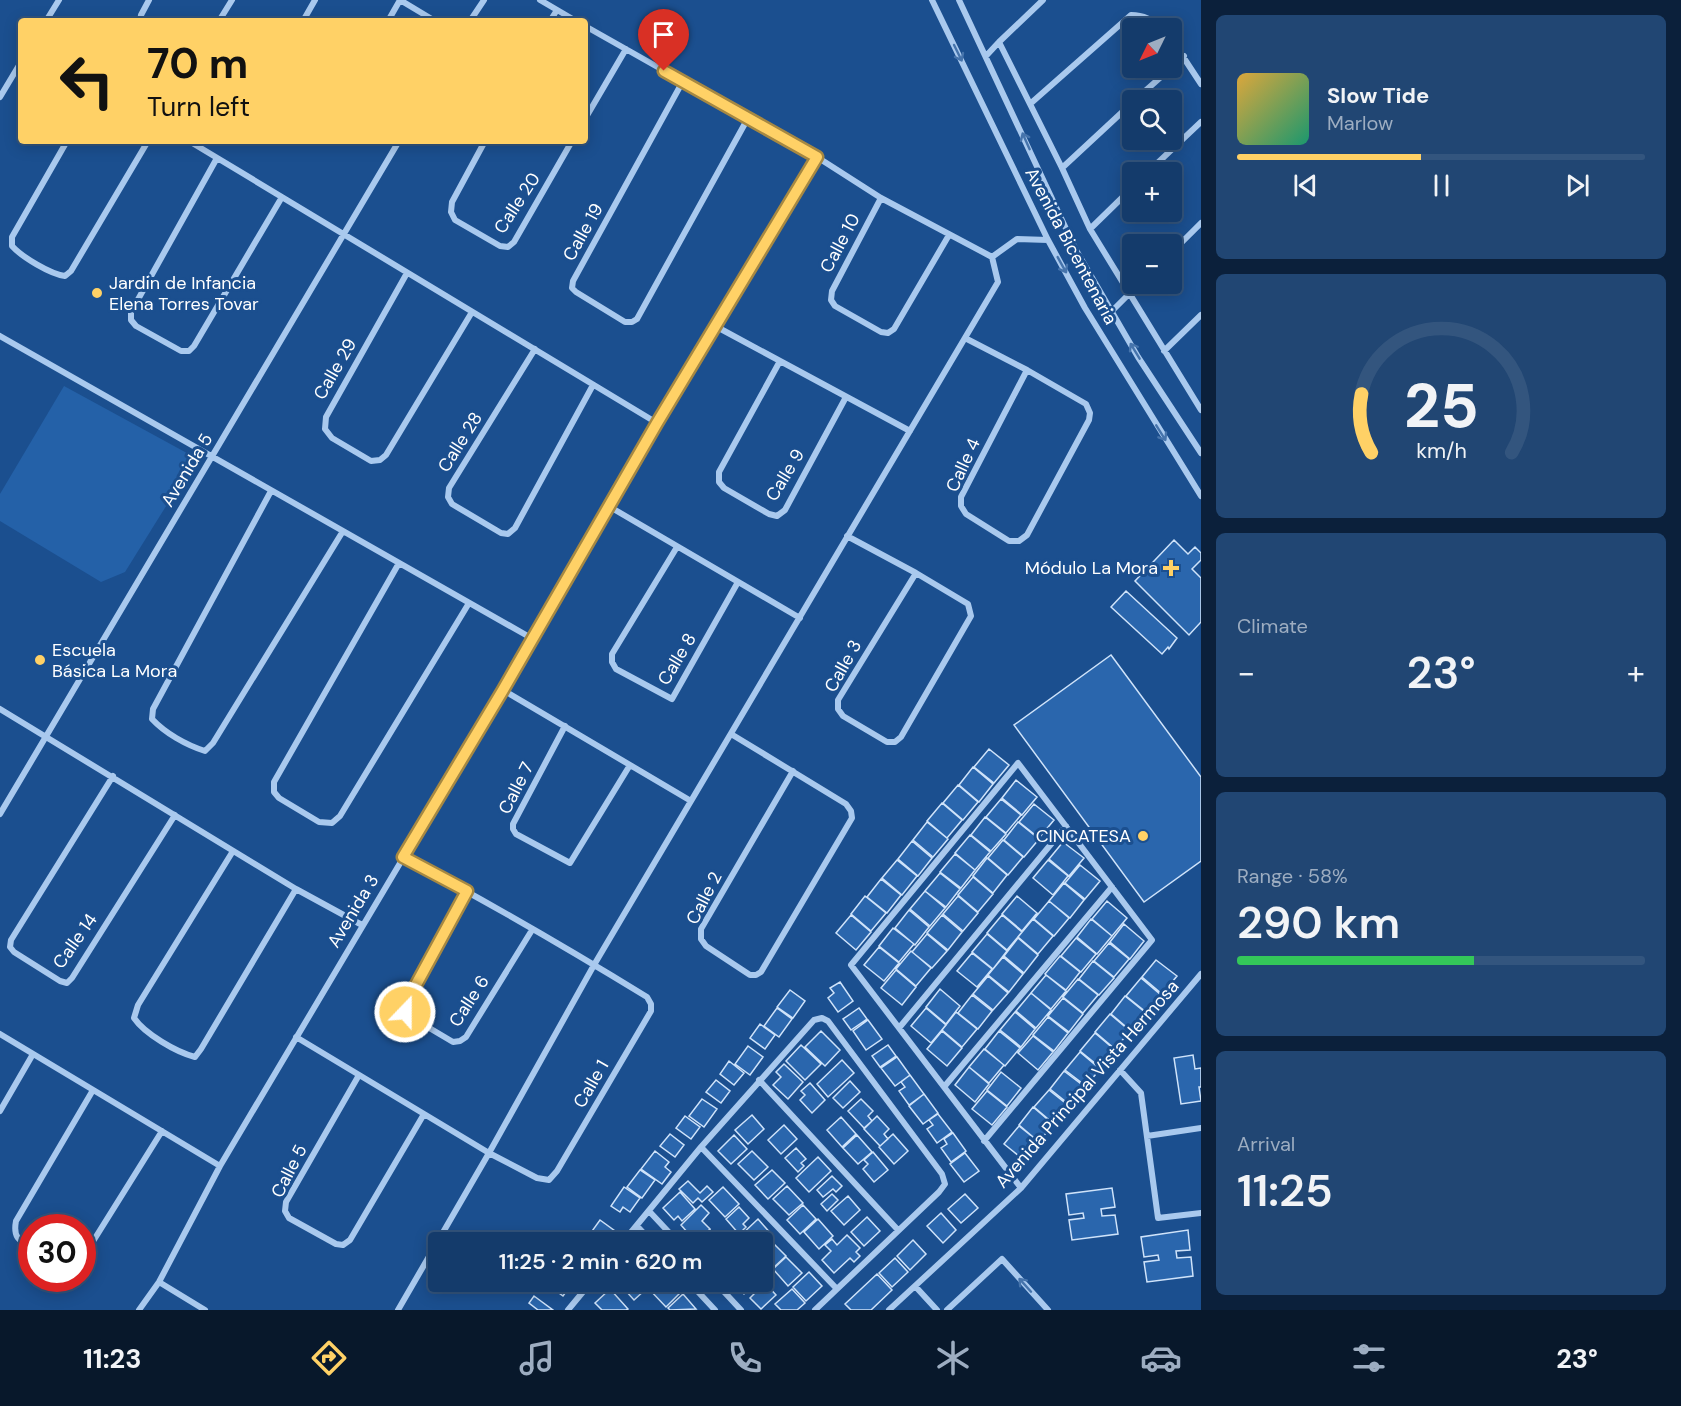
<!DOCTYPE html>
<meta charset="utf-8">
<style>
:root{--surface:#143b6b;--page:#214673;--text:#f1f3f6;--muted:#9dadc1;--line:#33557e;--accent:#ffd166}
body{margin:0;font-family:"DM Sans",sans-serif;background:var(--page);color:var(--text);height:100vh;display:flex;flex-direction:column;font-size:22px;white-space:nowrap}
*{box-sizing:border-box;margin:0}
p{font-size:20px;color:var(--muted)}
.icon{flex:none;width:33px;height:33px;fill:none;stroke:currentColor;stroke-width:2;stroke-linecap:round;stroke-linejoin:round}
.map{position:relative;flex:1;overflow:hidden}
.drawer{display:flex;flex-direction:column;gap:15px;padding:15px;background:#0b203b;width:480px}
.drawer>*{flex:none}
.banner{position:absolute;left:18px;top:18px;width:570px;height:126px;border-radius:6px;box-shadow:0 3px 15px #0003,0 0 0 2px var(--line);background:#ffd166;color:#111;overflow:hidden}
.needle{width:39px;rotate:227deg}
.tools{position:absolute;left:1122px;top:18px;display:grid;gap:12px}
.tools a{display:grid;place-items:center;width:60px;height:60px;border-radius:6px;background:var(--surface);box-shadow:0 3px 15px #0003,0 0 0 2px var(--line);font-size:30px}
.speed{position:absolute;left:18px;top:1214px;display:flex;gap:12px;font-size:30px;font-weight:700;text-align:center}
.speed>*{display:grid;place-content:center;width:78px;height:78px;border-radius:50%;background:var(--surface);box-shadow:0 3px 15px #0003,0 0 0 2px var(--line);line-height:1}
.speed .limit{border:9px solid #d22;background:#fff;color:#111}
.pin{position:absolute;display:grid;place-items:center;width:51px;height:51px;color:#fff;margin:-62px -26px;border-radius:50% 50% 50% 0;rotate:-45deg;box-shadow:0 0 6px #0007}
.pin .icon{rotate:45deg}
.me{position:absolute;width:66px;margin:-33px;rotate:22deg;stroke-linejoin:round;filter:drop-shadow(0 0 4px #0008)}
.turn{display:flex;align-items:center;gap:21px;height:126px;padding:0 30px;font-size:27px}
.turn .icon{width:78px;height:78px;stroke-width:2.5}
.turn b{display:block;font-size:42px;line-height:51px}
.big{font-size:45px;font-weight:600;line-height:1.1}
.drawer .card{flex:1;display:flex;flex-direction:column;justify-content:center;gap:9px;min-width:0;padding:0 21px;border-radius:9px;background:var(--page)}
.drawer .dial{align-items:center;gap:0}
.dial svg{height:156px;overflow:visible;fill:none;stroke:var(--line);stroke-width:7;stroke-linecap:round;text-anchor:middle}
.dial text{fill:var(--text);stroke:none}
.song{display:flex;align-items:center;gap:18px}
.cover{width:72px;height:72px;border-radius:9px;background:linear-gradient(135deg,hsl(40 70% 55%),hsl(160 70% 35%))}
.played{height:6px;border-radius:3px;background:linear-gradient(90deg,var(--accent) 45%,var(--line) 45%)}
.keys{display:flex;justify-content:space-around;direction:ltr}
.heat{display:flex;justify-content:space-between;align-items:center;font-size:33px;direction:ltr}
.charge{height:9px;border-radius:4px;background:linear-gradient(90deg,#34c759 58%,var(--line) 0)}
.trip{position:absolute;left:428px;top:1232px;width:345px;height:60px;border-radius:6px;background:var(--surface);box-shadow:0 3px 15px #0003,0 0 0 2px var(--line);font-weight:600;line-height:60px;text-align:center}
.tab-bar{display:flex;height:96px;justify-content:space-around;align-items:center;background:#08182b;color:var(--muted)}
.tab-bar .icon{width:42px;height:42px}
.tab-bar .active{color:var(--accent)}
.tab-bar b{font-size:27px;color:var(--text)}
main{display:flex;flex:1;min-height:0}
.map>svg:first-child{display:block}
</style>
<main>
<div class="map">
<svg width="1201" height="1310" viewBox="0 0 1201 1310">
<rect width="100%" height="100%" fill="#1b4f8f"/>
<path fill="#2461a8" d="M64,386L196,458L125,572L101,582L0,521V494Z"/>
<path fill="#2a66ad" stroke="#cfe3fa" stroke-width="1.5" d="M1174,540L1188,554L1195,547L1201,553V560L1192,569L1201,578V622L1189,635L1135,581Z
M1126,591L1177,638L1169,649L1168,647L1162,654L1111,607Z
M1111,655L1201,777V861L1144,902L1014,725Z
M989,749L1009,765L994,783L974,767Z
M973,767L993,784L979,802L959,785Z
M1016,780L1037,797L1022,815L1002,798Z
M958,785L978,802L963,820L943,803Z
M1001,799L1021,815L1006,833L986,817Z
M942,803L962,820L947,838L927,821Z
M1034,804L1054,820L1039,838L1019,822Z
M985,817L1006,834L991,851L971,835Z
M927,822L948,839L933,857L913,840Z
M1018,822L1039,839L1024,857L1004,840Z
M970,835L990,852L975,870L955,853Z
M1003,840L1023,857L1008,875L988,858Z
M912,841L932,858L918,876L898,859Z
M1063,842L1084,858L1069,876L1049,859Z
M955,854L975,870L961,888L940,872Z
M987,858L1007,875L993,893L973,876Z
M897,860L917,876L902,895L882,878Z
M1048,860L1068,876L1053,895L1033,878Z
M1080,865L1100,881L1085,899L1065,883Z
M940,873L960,889L946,907L925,891Z
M973,877L993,894L978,912L958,895Z
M881,879L901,895L887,913L867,897Z
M1064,883L1084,900L1070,918L1049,901Z
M925,891L945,908L930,926L910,909Z
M865,896L886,913L871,931L851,914Z
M958,896L978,913L963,931L943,914Z
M1017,896L1037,913L1022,931L1002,914Z
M1049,901L1069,918L1054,936L1034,919Z
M1107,901L1127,918L1112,936L1092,919Z
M909,910L929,927L915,945L895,928Z
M851,915L871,932L856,950L836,933Z
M942,915L962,932L948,950L927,933Z
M1002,915L1022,932L1007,950L987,933Z
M1033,919L1053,936L1038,954L1018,937Z
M1091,919L1112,936L1097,954L1077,937Z
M1124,924L1144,941L1130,959L1110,942Z
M893,928L914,944L899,962L879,946Z
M927,934L947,951L932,968L912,952Z
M987,934L1007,951L993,969L972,952Z
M1018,938L1038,955L1024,973L1004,956Z
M1076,938L1096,954L1081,972L1061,956Z
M1109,943L1129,959L1114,977L1094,961Z
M879,947L899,963L884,981L864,965Z
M911,951L931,968L916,986L896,969Z
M972,953L992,969L977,987L957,971Z
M1060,956L1080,972L1066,990L1045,974Z
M1003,957L1023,974L1009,992L988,975Z
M1156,960L1177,976L1162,994L1142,977Z
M1093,961L1114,978L1099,995L1079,979Z
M896,970L916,987L902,1005L881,988Z
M1046,975L1066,991L1051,1009L1031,993Z
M988,976L1008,993L993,1010L973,994Z
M1141,978L1161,995L1146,1012L1126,996Z
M1078,979L1098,995L1083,1013L1063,997Z
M840,982L853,1001L838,1012L828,998L834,993L830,988Z
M940,989L960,1006L946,1024L926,1007Z
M790,990L805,1001L793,1018L777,1007Z
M1031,993L1051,1010L1036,1028L1016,1011Z
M972,995L992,1011L978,1029L958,1013Z
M1125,996L1146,1013L1131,1031L1111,1014Z
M1063,998L1083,1014L1069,1032L1048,1016Z
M777,1008L792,1019L779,1037L764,1026Z
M859,1008L867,1019L851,1030L843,1019Z
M926,1008L946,1025L931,1043L911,1026Z
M956,1012L977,1029L962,1047L942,1030Z
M1015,1012L1035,1029L1021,1047L1000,1030Z
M1110,1014L1130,1031L1115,1049L1095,1032Z
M1048,1017L1068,1033L1054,1051L1033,1035Z
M868,1020L882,1039L866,1050L853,1031Z
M760,1024L775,1035L765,1049L750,1038Z
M821,1031L840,1050L825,1066L805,1047Z
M942,1031L962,1048L947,1066L927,1049Z
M999,1031L1020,1048L1005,1066L985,1049Z
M1095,1033L1115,1050L1101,1068L1080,1051Z
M1033,1036L1053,1052L1038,1070L1018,1053Z
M801,1045L821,1064L805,1080L786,1061Z
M888,1045L896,1056L880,1067L872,1056Z
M748,1046L763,1057L750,1075L735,1064Z
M984,1049L1004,1065L989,1083L969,1067Z
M1080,1052L1100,1069L1086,1086L1065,1070Z
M1193,1055L1195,1069L1201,1068V1087H1199L1201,1101L1181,1104L1174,1058Z
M897,1057L910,1075L895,1086L881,1068Z
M842,1060L854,1073L828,1097L817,1084Z
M729,1061L744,1073L734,1085L720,1074Z
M784,1064L803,1082L788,1099L773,1085L781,1077L776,1072Z
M969,1067L989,1084L975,1102L955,1085Z
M1064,1071L1085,1087L1070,1105L1050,1089Z
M1001,1072L1021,1088L1007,1106L987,1090Z
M910,1075L924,1094L909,1105L899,1091L905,1087L901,1082Z
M716,1080L730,1091L721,1103L706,1092Z
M850,1081L860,1092L843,1108L833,1098Z
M810,1083L825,1100L812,1113L800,1100L805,1095L801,1091Z
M1049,1090L1069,1106L1054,1124L1034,1107Z
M987,1091L1007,1107L992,1125L972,1109Z
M924,1094L938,1113L923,1124L909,1106Z
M702,1099L717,1109L704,1127L689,1116Z
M861,1099L873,1111L868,1116L872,1121L864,1128L848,1111Z
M1033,1107L1053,1124L1039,1142L1019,1125Z
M938,1114L952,1132L937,1143L927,1129L933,1125L929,1120Z
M752,1115L764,1129L748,1144L735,1130Z
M685,1116L700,1127L691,1139L676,1128Z
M877,1116L889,1129L884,1134L888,1139L880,1146L864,1129Z
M841,1117L856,1134L842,1147L827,1130Z
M784,1125L797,1139L781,1154L768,1140Z
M1019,1126L1039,1142L1024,1160L1004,1144Z
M953,1133L966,1151L951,1162L941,1148L947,1144L944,1139Z
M670,1134L684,1145L675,1157L660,1146Z
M893,1134L908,1151L894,1164L879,1147Z
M734,1135L747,1149L731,1164L718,1151Z
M857,1135L872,1152L858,1164L843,1148Z
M796,1148L806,1159L801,1163L804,1166L798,1172L785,1158Z
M655,1151L669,1162L665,1167L671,1172L662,1184L641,1169Z
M752,1151L768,1167L754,1180L738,1164Z
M873,1152L888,1170L874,1182L863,1169L868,1164L864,1160Z
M965,1153L979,1171L964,1182L950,1164Z
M818,1157L831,1171L809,1192L796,1178Z
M640,1170L655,1180L642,1198L627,1187Z
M772,1170L785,1183L768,1199L755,1185Z
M832,1176L842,1186L836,1192L833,1189L823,1197L817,1190Z
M688,1181L700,1193L707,1186L713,1192L702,1202L698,1198L693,1203L679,1189Z
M787,1186L803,1203L789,1215L773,1199Z
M624,1187L640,1198L630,1212L623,1207L620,1212L611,1206Z
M723,1187L739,1204L725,1217L709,1200Z
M1112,1188L1115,1207L1101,1209L1102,1216L1115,1215L1118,1234L1072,1240L1069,1220L1084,1218L1083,1213L1069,1215L1066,1194Z
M680,1192L695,1209L682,1221L678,1216L674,1220L663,1208Z
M832,1194L838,1200L827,1211L821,1204Z
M965,1194L978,1208L961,1223L948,1209Z
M848,1196L860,1210L844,1225L831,1211Z
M701,1205L709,1213L702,1221L710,1229L696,1242L681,1225Z
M803,1205L816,1219L800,1234L787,1220Z
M739,1207L749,1218L743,1224L746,1227L739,1234L726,1219Z
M941,1213L956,1230L943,1243L927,1226Z
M867,1217L880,1231L864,1246L851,1232Z
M758,1219L773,1236L762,1246V1242H746L740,1236Z
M818,1219L833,1236L819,1249L804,1232Z
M600,1220L615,1231L607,1242H592L587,1238Z
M710,1230L721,1242H697Z
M1188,1230L1190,1250L1176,1251L1177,1258L1191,1257L1193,1276L1147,1282L1144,1262L1159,1260L1158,1255L1144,1257L1141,1237Z
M847,1235L860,1248L856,1252L860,1256L854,1262L850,1258L834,1273L822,1260L831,1251L825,1245L832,1239L837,1245Z
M770,1240L786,1256L772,1269L762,1259V1247Z
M913,1240L926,1254L910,1270L897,1256Z
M786,1257L802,1273L788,1286L773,1269Z
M895,1258L908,1272L892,1287L879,1273Z
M809,1272L822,1286L806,1301L793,1287Z
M877,1274L892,1290L871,1310H851L845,1304Z
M551,1281H574L563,1296L548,1285Z
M617,1281H637L645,1290L634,1300Z
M653,1281H656L661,1286L666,1281H673L682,1291L666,1307L647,1287Z
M734,1281H757L744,1294L733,1282Z
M765,1283L776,1295L761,1309L750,1298Z
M610,1289L628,1309L626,1310H602L595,1303Z
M792,1289L805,1303L797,1310H781L775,1304Z
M683,1294L696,1309L670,1310L668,1308Z
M534,1296L553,1310H538L529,1303Z"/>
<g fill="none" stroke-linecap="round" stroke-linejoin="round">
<path stroke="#a9c9ee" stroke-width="6" d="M400,0L435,21
M540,0L576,21
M932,0L1048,240L1085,308L1201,496
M959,0L1076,250L1138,357L1201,453
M1043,0L999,42L1062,168L1090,229L1201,410
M46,21L59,0
M140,21L141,15L149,0
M219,21L232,0
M303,21L315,0
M388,21L400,0
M470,21L484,0
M550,21L557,10
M585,26L817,157L881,198L992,257
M1172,40L1201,84
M986,56L999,42
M1172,67L1184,56
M683,81L573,281L572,288L576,292L625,322H632L637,319L748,118
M0,97L21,62
M1135,100L1171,68
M1030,104L1131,15C1144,15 1152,20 1162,28
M585,119L626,49
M67,141L12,237V246C22,257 50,274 65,276L71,271L148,141
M189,141L657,423
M485,141L452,202L451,212L455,220L500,246L508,247L514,242L572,141
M217,158L131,312V320L136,326L181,351H189L194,346L282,197
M1062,168L1132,103
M1148,172L1201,122
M881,198L832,291L831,300L835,306L881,332L888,333L894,329L949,235
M1090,229L1132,188
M1172,252L1201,223
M992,257L1017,239L1048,240
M407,273L326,417L325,429L332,438L371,461L380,460L386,455L472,312
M1111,312L1139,284
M717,327L910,431
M0,336L533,639
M965,338L1027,370L1086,404L1090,413L1089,420L1027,535L1019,541H1009L966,514L961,506V497L1027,370
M535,349L449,488L448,497L452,504L501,533L508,534L515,528L593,385
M1164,351L1201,315
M780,361L719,472V482L724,488L769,514L777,516L785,510L846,397
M271,491L153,709L152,719C165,733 186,745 205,751L213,743L343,531
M610,507L800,618
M847,536L916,573L968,604L971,616L901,737L895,742H887L843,716L838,709V700L916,573
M677,547L612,654V662L616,669L672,699L738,582
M399,563L274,782V792L279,798L319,822L332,823L340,816L469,603
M503,690L691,801
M0,709L296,889L362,925
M565,726L513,824V829L516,834L570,863L630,765
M731,734L846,804L851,811L852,818L761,972L756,975H750L706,946L701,939V929L793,771
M113,776L11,940L10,947L14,952L60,981L67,983L72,978L175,815
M0,814L399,141
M233,851L138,1005L134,1018C145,1034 176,1052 195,1057L201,1049L296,889
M467,891L405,1005V1012L409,1016L453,1042L460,1041L466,1037L532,930
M899,1028L1066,826
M0,1034L220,1166
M296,1037L489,1153L537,1178L549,1180L557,1171L651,1011V1004L647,997C567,948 486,901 403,857
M1120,1070L1141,1093L1158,1218L1201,1213
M359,1075L286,1202L285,1211L289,1218L336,1244L343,1245L350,1240L424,1114
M759,1080L898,1230
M944,1087L1112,887
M0,1111L33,1054
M1147,1136L1201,1128
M984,1141L1152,940L1018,763L851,965L1021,1188
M701,1147L837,1289
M649,1211L678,1242
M637,1226L652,1242
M623,1242L701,1147L814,1020L822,1018L828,1021L942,1174L945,1184L939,1192L815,1310
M32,1248C18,1240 13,1237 16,1221L93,1090
M82,1259L162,1131
M688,1281L715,1310
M714,1281L741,1310
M159,1282L205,1310
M915,1286L937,1310
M139,1310L159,1282L220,1166L503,690L657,423L817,157
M398,1310L489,1153L594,965L998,282L992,257
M568,1310L592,1281
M889,1310L1021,1188L1201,974
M947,1310L1002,1259L1048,1310"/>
</g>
<defs><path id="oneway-shaft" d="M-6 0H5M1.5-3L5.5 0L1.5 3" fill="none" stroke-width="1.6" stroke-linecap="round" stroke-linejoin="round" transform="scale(1.5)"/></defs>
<g stroke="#4674ac">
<use href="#oneway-shaft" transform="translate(958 53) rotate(64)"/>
<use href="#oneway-shaft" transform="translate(1026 141) rotate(-114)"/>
<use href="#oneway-shaft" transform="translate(1062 265) rotate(61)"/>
<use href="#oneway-shaft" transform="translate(1135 351) rotate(-121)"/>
<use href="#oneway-shaft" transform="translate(1161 433) rotate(58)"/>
<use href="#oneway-shaft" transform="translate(1025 1285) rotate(-132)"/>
</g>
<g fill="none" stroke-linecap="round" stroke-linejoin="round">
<defs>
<path id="route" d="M405,1012V1005L467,891L403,857L503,690L657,423L817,157L664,71"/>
</defs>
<use href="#route" stroke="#a68842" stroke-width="15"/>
<use href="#route" stroke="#ffd166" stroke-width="10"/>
</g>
<g fill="#ffd166" stroke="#1b4f8f" stroke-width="2">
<circle cx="97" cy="293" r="6"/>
<path d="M1168 559h6v6h6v6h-6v6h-6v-6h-6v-6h6z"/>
<circle cx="40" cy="660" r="6"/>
<circle cx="1143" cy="836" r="6"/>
</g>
<g text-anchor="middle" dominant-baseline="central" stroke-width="6" stroke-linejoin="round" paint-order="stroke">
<g font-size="18" fill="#fff" stroke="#1b4f8f">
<text transform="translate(517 203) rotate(-57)">Calle 20</text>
<text transform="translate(583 232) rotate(-61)">Calle 19</text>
<text transform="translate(840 243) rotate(-62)">Calle 10</text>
<text transform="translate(1071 246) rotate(62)">Avenida Bicentenaria</text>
<text transform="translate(335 369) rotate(-60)">Calle 29</text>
<text transform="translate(460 442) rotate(-58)">Calle 28</text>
<text transform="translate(963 465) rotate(-65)">Calle 4</text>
<text transform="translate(187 470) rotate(-59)">Avenida 5</text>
<text transform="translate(785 475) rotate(-59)">Calle 9</text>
<text transform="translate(677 659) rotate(-59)">Calle 8</text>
<text transform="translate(843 666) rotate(-61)">Calle 3</text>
<text transform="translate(516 788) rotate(-63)">Calle 7</text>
<text transform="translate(704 898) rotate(-63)">Calle 2</text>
<text transform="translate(353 911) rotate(-59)">Avenida 3</text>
<text transform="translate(75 941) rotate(-55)">Calle 14</text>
<text transform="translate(469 1001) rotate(-57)">Calle 6</text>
<text transform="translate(591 1084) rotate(-60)">Calle 1</text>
<text transform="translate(1087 1084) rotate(-49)">Avenida Principal Vista Hermosa</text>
<text transform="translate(289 1171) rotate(-63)">Calle 5</text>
</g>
<g font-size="18" fill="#fff" stroke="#1b4f8f" text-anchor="start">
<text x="109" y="283">Jardin de Infancia<tspan x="109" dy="21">Elena Torres Tovar</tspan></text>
<text x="1158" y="568" text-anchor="end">Módulo La Mora</text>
<text x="52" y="650">Escuela<tspan x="52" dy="21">Básica La Mora</tspan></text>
<text x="1131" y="836" text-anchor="end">CINCATESA</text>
</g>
</g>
</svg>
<div class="tools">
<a><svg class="needle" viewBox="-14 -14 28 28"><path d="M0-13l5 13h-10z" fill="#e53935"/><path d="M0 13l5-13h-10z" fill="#9dadc1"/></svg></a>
<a><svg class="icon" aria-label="search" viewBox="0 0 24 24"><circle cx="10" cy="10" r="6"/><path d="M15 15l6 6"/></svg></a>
<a>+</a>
<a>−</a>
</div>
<div class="speed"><div class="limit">30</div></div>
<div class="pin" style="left:664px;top:71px;background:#d93025"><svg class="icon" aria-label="arrive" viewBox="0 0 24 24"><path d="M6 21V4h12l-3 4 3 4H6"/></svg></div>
<svg class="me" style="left:405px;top:1012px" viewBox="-20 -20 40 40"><circle r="17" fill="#ffd166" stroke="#fff" stroke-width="3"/><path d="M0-11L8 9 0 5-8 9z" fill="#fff"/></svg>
<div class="trip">11:25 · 2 min · 620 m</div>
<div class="banner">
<div class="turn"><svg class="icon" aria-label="left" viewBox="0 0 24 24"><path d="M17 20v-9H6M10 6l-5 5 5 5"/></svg><div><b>70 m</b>Turn left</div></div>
</div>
</div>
<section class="drawer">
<div class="card">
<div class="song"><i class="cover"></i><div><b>Slow Tide</b><p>Marlow</p></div></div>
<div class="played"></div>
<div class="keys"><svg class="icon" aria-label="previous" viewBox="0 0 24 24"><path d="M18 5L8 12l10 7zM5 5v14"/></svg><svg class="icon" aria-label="pause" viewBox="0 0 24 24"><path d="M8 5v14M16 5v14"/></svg><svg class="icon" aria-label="next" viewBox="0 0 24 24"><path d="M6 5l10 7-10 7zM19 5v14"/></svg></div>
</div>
<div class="card dial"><svg viewBox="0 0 100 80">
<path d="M14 69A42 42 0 1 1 86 69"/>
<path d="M14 69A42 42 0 0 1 9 39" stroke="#ffd166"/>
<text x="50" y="56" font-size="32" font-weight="700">25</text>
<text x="50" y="72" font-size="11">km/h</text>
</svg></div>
<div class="card"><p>Climate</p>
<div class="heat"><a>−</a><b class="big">23°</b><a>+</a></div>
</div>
<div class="card"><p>Range · 58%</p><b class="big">290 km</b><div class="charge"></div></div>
<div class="card"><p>Arrival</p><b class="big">11:25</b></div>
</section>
</main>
<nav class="tab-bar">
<b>11:23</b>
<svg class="icon active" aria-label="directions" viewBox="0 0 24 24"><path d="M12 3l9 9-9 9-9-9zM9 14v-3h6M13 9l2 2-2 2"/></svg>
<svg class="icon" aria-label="music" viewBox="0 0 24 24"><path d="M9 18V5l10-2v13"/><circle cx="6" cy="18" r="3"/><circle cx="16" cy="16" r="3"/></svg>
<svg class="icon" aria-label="phone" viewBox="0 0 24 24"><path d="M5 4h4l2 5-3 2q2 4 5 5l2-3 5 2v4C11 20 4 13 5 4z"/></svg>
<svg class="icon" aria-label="climate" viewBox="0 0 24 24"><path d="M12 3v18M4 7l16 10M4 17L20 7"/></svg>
<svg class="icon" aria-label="car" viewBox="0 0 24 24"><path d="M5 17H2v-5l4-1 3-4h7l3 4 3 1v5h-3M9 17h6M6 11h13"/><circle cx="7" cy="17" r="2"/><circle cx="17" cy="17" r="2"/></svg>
<svg class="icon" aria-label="filters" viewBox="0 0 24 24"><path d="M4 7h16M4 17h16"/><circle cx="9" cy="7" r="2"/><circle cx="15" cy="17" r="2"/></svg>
<b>23°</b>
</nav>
